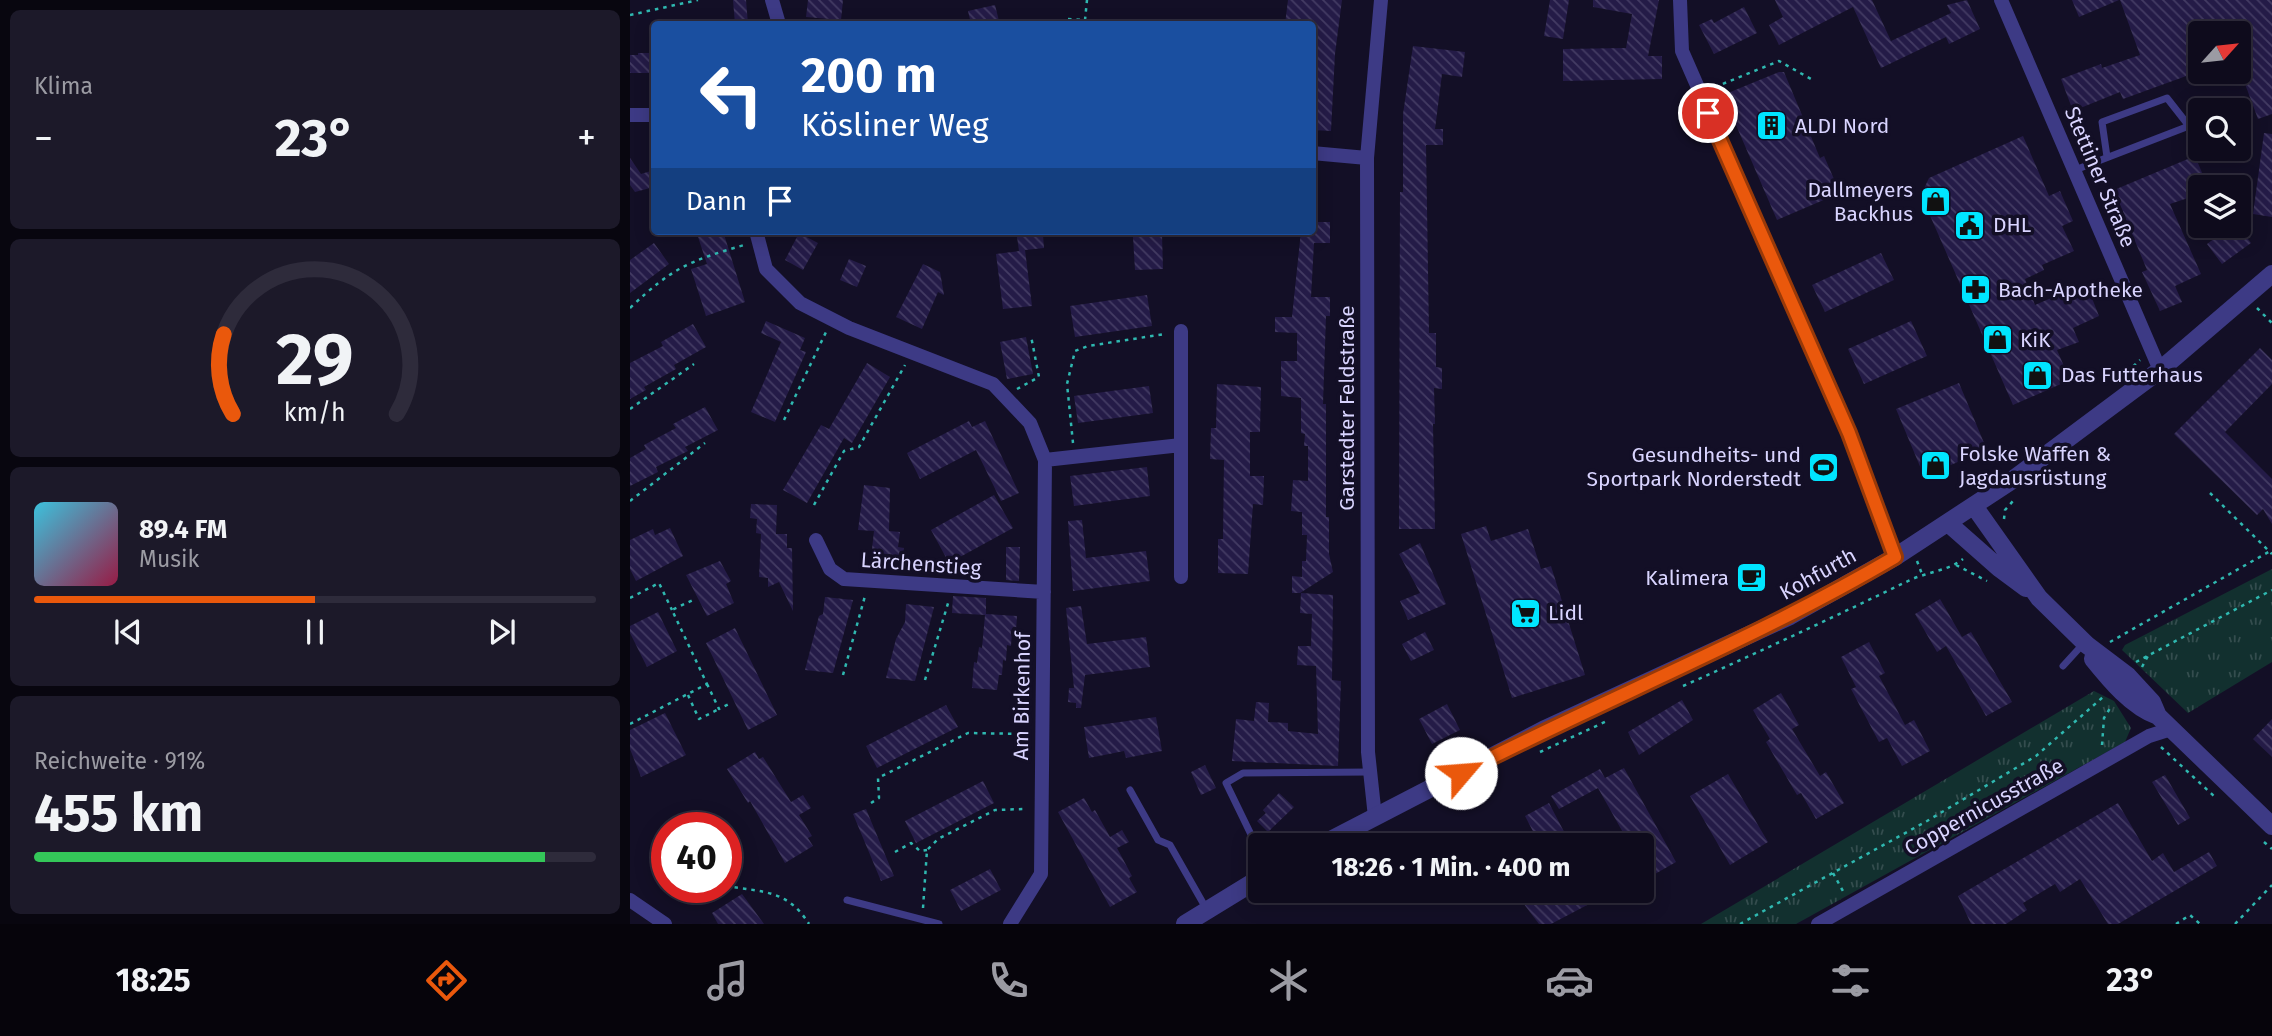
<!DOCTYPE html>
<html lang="de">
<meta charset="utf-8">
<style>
:root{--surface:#0e0b1c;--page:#1c1929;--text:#f1f3f6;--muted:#9b9ba3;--line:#2e2b3b;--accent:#ea580c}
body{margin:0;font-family:"Fira Sans",sans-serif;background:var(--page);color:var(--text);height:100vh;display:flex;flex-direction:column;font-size:26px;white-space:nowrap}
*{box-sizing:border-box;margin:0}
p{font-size:23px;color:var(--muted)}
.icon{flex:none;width:38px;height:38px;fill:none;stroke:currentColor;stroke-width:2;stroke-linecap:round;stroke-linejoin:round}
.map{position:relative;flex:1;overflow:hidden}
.details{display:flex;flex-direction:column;gap:10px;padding:10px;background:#08060f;width:630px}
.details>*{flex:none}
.top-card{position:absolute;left:21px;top:21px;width:665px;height:214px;border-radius:7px;box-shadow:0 4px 18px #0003,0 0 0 2px var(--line);background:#1a4fa0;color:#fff;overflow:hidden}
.needle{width:46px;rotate:63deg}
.buttons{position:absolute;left:1558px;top:21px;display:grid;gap:14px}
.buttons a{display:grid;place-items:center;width:63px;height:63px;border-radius:7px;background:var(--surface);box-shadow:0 4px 18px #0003,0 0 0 2px var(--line);font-size:35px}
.speed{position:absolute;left:21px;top:812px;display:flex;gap:14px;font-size:35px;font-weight:700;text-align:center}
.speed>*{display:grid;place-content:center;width:91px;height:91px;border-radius:50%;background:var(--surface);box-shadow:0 4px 18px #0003,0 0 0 2px var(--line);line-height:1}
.speed .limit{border:10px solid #d22;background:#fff;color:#111}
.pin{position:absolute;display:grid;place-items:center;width:60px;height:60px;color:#fff;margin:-30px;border:4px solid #fff;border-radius:50%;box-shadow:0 2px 7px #0007}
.me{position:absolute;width:77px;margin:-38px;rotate:63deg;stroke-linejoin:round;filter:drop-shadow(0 0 5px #0008)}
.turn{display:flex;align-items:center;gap:24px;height:147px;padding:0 35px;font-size:32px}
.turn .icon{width:91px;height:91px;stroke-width:2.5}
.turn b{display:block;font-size:49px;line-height:60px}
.then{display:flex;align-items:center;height:66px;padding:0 35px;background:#0003;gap:14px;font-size:26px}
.big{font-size:52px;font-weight:700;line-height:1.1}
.details .tile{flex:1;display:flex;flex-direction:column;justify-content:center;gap:10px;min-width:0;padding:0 24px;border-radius:10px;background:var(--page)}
.details .dial{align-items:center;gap:0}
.dial svg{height:182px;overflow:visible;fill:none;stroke:var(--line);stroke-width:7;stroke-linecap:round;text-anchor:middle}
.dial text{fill:var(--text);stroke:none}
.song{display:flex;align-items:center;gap:21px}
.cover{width:84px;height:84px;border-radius:10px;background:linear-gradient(135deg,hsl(190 70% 55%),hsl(340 70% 35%))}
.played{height:7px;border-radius:4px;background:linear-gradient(90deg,var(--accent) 50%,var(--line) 50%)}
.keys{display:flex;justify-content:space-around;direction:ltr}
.heat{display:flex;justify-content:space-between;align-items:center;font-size:38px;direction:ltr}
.charge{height:10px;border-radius:5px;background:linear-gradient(90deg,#34c759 91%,var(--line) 0)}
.trip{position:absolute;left:618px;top:833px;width:406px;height:70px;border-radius:7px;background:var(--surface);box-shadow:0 4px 18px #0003,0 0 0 2px var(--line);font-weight:700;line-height:70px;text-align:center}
.dock{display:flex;height:112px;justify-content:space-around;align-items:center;background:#06040b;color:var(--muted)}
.dock .icon{width:49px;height:49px}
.dock .selected{color:var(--accent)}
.dock b{font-size:32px;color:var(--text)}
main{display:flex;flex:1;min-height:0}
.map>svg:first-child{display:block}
</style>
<main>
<section class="details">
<div class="tile"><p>Klima</p>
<div class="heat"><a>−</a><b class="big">23°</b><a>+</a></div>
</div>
<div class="tile dial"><svg viewBox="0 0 100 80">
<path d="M14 69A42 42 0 1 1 86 69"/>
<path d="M14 69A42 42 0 0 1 10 34" stroke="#ea580c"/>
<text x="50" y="56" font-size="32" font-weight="700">29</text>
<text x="50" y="72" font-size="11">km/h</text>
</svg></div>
<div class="tile">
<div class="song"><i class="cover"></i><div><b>89.4 FM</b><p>Musik</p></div></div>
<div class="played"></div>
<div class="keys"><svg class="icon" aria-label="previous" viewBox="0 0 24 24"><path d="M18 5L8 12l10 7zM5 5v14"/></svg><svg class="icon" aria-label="pause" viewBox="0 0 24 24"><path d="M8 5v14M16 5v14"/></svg><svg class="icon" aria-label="next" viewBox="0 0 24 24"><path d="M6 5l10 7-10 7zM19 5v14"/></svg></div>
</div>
<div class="tile"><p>Reichweite · 91%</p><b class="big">455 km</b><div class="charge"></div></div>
</section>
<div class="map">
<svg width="1642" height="924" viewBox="0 0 1642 924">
<defs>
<pattern id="grass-tufts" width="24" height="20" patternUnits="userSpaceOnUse" patternTransform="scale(1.75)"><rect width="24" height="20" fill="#12302f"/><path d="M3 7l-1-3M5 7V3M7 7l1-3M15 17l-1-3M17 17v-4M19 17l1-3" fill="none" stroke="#344d4e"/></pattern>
<pattern id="building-back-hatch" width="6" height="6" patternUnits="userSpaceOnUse" patternTransform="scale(1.75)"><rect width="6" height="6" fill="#241b47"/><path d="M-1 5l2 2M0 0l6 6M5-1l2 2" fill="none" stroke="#433b63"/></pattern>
</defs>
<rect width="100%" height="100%" fill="#130f26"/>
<path fill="url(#grass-tufts)" d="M1642,569V662L1558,713L1492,650L1495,645Z
M1464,691L1484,701L1501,728L1495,742L1166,924H1071Z"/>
<path fill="url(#building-back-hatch)" d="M103,0H116L118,24H105Z
M178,0H213L211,20L176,17Z
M658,0H712L705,54L701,131L682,130V24H655Z
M920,0H939L933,39L914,36Z
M963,0H1029L1018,56H1032V79L933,81V49L996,48L1002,14L963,7Z
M1145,0H1242L1261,41L1321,13L1317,5L1337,0L1350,29L1319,44L1316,37L1251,68L1223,7L1149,45L1139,25L1153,17Z
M1442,0H1489L1449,17Z
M1490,0H1642V114L1628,119L1608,65V33H1570V71L1493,99L1490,92L1443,111L1431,79L1471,64L1472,68L1510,55Z
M365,5L369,21L341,24L338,11Z
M1114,7L1127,33L1084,54L1069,25L1082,19L1084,23Z
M783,46L835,52L832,77L812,74L805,129H813V145H796L799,333H806V367L812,368V389L804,388L805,424H803L805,529H769L770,192H773V114Z
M8,53H24V73H0V55H8Z
M1149,72H1154L1190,158L1194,156L1210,193L1147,220L1093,95Z
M1634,133L1642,134V217L1623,214Z
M1393,136L1419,196L1430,191L1443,221L1432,226L1444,251L1412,265L1414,270L1395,279L1405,305L1456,283L1469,316L1443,328L1449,342L1427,350L1440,380L1383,405L1291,195L1299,178Z
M1565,156L1578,187H1570V194L1540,204L1571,274L1545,286L1552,302L1530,311L1512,272L1517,270L1484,190Z
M0,158L11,174L24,170V187L5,192L0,185Z
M682,222H700V243H684L681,297H700V316H696L693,404H696V517H699V554L703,572L670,593H662V576L672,577V561H676L677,535H672V512L661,511L663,480L678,481V446H674L675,434L671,433V398L651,396V361H667V333L645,332V317H662L671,231H682Z
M1601,226H1608L1621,243L1592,264L1577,244Z
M66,231H93L115,302L76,316L61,269L77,264Z
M169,233L188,243L173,270L155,260Z
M413,235L414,248L395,250L402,306L373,309L366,254L389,251L387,237Z
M532,235L533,269L505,270L503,237Z
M24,243L39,264L0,293V260Z
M1251,253L1264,280L1195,312L1182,285Z
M219,259L236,266L227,287L210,280Z
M293,264L310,272L314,295L308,292L292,329L266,317Z
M517,295L522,326L445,337L440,306Z
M136,321L175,338L170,350L176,352L145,422L121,412L151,342L131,333Z
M1281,321L1297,356L1234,384L1218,349Z
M63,324L76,347L44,365L46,369L14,387L16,390L0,399V363L33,346L31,342Z
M396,337L403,374L377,379L370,342Z
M1630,348L1642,360V384L1595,432L1642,479V524L1633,509L1627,515L1544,434Z
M237,363L260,377L222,443L214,438L177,503L153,490L191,425L199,429Z
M1329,383L1357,450L1294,476L1266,409Z
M587,384L631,387L630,432H620V476H634L633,505L623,504L618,574L588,573V539H593L594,460L580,459L581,428H586Z
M519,386L523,413L448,423L444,396Z
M75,407L88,430L55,447L58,451L26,467L28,472L0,486V458L16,449L14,445L46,428L43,424Z
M339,421L342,427L355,421L389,493L371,501L346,450L290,479L277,453Z
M517,467L520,496L444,506L440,476Z
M234,485L260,488L259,531L270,532L268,547L274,548L272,563L257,562L256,568L240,567L244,531L228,530Z
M364,495L383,528L319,563L301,530Z
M121,504L147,505L146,534H157V548H162L163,611L149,582L138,587V578L129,577L131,534L126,533L127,519L120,518Z
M452,520L456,558L516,551L520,581L443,591L438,521Z
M856,526L861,541L898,529L911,569L921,566L955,675L882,698L831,534Z
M40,528L53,556L6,581L0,569V540L23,529L25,535Z
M790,543L816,604L778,620L770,601L790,593L769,554Z
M376,547H390L389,581L376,580Z
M90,561L101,581L96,584L104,603L77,616L56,575Z
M671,593L703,595L702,680L711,681L708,766L602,761L606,719L624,721L626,702L639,703L638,722L658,723V731L688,734L686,666L667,665L668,646H681L682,614L670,613Z
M323,596L356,598V614L387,616L386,631H382L381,646L377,645L376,661L373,660L372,675H369L367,690L342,688L344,662L347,663L349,647L352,648L355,615L322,613Z
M195,597L223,600L203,673L175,670L189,616L193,614Z
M1310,599L1332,637L1341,632L1382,702L1356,716L1316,646L1307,652L1285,614Z
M276,604L304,607L285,681L256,678L266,639L275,622Z
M451,606L457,644L516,637L520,667L455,675L451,708H446V703L438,702L439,688H444L436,608Z
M28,612L47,651L17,667L0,633V626Z
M105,628L147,715L118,730L76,643Z
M795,632L804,650L781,661L772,644Z
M1239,642L1255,673L1249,676L1275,725L1284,720L1300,751L1272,766L1257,738L1249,742L1221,689L1226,687L1211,657Z
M1151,693L1169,725L1162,729L1190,776L1196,772L1214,803L1186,819L1171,793L1167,795L1136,742L1140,739L1123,710Z
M1052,700L1063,720L1009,755L998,732Z
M817,704L830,730L802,744L789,719Z
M316,705L328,727L247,768L236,746Z
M35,713L56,755L11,777L0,749V730Z
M526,717L532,751L496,758L494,751L459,758L454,727Z
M1642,719V757L1623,739Z
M125,752L129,759L133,757L161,802L173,795L181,808L169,815L182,836L178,838L183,846L155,863L120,801L118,803L97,769Z
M575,765L586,788L571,795L561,772Z
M994,768L1046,862L1018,878L1012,866V845H1000L968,788L929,809L921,796L970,769L975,778Z
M1098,774L1138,842L1100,865L1060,796Z
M1535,775L1560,818L1548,825L1522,782Z
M353,781L364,803L286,843L275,821Z
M649,793L664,807L638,832L627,821L636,813L633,810Z
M454,798L462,812L465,810L480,837L492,830L499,842L487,848L502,876L499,878L507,892L480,907L428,812Z
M919,803L941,845H910L895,816Z
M1488,803L1522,861L1533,853L1544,872L1579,852L1587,866L1488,924H1478L1450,879L1430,892L1425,884L1393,903L1397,910L1376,924H1341L1328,896Z
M236,809L264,876L251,881L223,814Z
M360,869L371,890L331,911L320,890Z
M884,891H984L921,924H909Z
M112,894L134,924H88L82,913Z"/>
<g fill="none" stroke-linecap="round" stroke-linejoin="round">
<path stroke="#2fb8b0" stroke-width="2.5" stroke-dasharray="3.5 5" stroke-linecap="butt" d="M0,15L68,0
M438,19L455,20L457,0
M1085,87L1149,61L1181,79
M0,308C42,268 59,261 114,245
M1627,308L1642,323
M1497,372L1510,360
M387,389L409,377L401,336
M0,409L64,364
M154,420L196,332
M443,443L437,384L445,351L458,346L535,334
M1580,493L1642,554
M0,501L75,443
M184,505L214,451L229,447L275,365
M1374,519L1375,510L1383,501
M1287,561L1292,574
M1326,565L1357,581
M0,598L29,583L42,610
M1480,642L1642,550
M1506,662L1642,590
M1512,667L1519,654
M213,675L235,596
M295,680L319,600
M77,684L89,709L101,703
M1053,686C1129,652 1204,617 1278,581C1296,572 1318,571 1333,559
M58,695L69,719L89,709
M0,724L77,684L42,610L65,599
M1472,745L1474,718L1482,705
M1531,747L1585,797
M910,752L977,721
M241,803L249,798L248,778L338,733L398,734
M1634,842L1642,849
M265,852L281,843L290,851L297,850
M1203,873L1214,893
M96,886C133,892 158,890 179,924
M293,908L297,850L308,839L365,810L395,809
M1110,924L1297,821L1406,756L1473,697
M1546,924L1560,915L1570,924
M1605,924L1642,885"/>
<path stroke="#3d3a85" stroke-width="7" d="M1445,170L1559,126L1537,98L1472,122L1477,157
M1433,666L1454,643
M500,790L528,840L540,845L577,910
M630,853L596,783L613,773L740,772
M217,900L309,924"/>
<path stroke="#3d3a85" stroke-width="14" d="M142,0L149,24
M1050,0L1052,51L1219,433L1265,557
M1371,0L1530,370
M0,115H24
M682,153L737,158
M126,231L136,269L170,303L219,328L363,384L400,423L415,460L411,874L380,924
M551,331V445
M415,460L551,445V577
M186,540L200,569L214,579L414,592
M745,817L738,752L737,158L751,0
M0,900L35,924
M1188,924L1519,736L1541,729"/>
<path stroke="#3d3a85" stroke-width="18" d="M1344,506L1409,598L1457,645L1498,676L1522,702L1528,716L1642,826
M1318,523L1369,568L1396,588
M1463,659C1480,680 1502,707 1528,716
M691,845L913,730L1160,616L1265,557L1381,481L1530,370L1642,274
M555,924L630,878"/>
</g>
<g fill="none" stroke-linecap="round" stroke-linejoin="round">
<defs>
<path id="route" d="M831,773C975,699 1126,639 1265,557L1219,433L1078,113"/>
</defs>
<use href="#route" stroke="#983908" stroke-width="18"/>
<use href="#route" stroke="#ea580c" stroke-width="12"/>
</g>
<defs>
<symbol id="building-square" viewBox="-11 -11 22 22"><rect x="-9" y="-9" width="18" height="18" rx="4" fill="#00e5ff" stroke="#130f26"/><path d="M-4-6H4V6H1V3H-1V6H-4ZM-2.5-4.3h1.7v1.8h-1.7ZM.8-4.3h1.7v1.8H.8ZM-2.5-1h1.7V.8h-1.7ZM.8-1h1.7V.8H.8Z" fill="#111"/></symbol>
<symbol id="shop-square" viewBox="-11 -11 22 22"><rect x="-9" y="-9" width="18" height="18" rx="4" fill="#00e5ff" stroke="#130f26"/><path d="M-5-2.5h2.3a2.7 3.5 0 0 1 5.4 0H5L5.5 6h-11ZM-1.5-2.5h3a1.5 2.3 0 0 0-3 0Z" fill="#111"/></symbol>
<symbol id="civic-square" viewBox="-11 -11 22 22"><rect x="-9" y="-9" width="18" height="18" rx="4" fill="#00e5ff" stroke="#130f26"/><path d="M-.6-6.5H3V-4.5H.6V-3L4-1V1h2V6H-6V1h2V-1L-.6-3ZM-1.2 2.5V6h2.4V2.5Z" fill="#111"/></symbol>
<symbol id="pharmacy-square" viewBox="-11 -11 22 22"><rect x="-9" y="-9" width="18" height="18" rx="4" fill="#00e5ff" stroke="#130f26"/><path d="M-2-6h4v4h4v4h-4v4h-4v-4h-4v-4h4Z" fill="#111"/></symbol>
<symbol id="stadium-square" viewBox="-11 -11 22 22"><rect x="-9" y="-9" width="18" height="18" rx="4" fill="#00e5ff" stroke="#130f26"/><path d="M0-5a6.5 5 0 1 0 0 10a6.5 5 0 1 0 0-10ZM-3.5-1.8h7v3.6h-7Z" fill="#111"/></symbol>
<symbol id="cafe-square" viewBox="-11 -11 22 22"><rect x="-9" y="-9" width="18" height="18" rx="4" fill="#00e5ff" stroke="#130f26"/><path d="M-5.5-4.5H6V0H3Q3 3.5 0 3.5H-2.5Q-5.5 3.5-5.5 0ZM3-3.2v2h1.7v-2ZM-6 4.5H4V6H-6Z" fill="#111"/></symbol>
<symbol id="supermarket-square" viewBox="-11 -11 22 22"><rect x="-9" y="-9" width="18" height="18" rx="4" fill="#00e5ff" stroke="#130f26"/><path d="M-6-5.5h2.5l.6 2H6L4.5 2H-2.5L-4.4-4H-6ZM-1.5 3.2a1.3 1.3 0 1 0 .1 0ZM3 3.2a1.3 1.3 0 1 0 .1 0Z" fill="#111"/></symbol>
</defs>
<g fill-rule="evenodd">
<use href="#building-square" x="1124" y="108" width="35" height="35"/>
<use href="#shop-square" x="1288" y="184" width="35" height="35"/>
<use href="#civic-square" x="1322" y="208" width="35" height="35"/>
<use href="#pharmacy-square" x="1328" y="272" width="35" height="35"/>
<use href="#shop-square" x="1350" y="322" width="35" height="35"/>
<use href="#shop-square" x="1390" y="358" width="35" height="35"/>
<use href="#shop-square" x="1288" y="448" width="35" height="35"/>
<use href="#stadium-square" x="1176" y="450" width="35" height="35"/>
<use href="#cafe-square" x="1104" y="560" width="35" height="35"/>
<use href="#supermarket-square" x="878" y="596" width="35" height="35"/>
</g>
<g text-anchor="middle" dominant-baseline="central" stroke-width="7" stroke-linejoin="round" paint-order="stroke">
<g font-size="21" fill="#d9d4ff" stroke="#130f26" text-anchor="start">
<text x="1165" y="126">ALDI Nord</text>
<text x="1283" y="190" text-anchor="end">Dallmeyers<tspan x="1283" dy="24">Backhus</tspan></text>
<text x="1363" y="225">DHL</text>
<text x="1368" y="290">Bach-Apotheke</text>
<text x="1390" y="340">KiK</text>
<text x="1431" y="375">Das Futterhaus</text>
<text x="1329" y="454">Folske Waffen &amp;<tspan x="1329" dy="24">Jagdausrüstung</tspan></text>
<text x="1171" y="455" text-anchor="end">Gesundheits- und<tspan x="1171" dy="24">Sportpark Norderstedt</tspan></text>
<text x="1099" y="578" text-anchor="end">Kalimera</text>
<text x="918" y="613">Lidl</text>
</g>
<g font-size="21" fill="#d9d4ff" stroke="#130f26">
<text transform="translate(1470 177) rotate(67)">Stettiner Straße</text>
<text transform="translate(717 408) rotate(-90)">Garstedter Feldstraße</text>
<text transform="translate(291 564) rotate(4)">Lärchenstieg</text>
<text transform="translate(1188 574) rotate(-29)">Kohfurth</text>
<text transform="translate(392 696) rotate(-89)">Am Birkenhof</text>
<text transform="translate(1354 807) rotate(-29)">Coppernicusstraße</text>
</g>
</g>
</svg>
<div class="buttons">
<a><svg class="needle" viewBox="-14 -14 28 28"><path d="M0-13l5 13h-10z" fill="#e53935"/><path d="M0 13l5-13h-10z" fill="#9b9ba3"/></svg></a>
<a><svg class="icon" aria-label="search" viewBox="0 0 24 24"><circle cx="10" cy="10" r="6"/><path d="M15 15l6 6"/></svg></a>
<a><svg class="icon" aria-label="layers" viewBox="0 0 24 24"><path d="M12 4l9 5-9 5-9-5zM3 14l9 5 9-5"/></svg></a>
</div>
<div class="speed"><div class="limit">40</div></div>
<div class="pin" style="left:1078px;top:113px;background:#d93025"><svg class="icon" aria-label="arrive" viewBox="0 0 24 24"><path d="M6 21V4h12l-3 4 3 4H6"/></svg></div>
<svg class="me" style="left:831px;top:773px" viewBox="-20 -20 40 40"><circle r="19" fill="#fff"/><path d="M0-13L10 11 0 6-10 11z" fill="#ea580c"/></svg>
<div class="trip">18:26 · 1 Min. · 400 m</div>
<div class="top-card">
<div class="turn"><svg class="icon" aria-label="left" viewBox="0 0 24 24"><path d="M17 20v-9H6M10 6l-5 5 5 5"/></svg><div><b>200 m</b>Kösliner Weg</div></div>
<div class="then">Dann<svg class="icon" aria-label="arrive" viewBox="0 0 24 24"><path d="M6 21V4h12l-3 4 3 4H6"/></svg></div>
</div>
</div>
</main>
<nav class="dock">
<b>18:25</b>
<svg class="icon selected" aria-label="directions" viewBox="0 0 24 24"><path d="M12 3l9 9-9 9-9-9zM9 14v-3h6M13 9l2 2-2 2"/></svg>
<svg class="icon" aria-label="music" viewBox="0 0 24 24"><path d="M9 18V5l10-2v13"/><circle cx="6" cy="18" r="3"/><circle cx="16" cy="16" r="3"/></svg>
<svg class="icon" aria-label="phone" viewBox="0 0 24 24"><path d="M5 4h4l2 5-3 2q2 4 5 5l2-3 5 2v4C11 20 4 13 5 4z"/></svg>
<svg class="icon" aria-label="climate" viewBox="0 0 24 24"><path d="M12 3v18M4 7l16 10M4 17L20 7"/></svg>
<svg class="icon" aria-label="car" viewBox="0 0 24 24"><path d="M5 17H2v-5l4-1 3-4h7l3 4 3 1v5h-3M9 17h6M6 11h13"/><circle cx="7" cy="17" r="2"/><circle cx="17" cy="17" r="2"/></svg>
<svg class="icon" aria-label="filters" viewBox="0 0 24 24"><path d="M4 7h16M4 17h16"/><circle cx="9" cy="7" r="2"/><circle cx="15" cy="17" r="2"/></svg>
<b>23°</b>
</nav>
